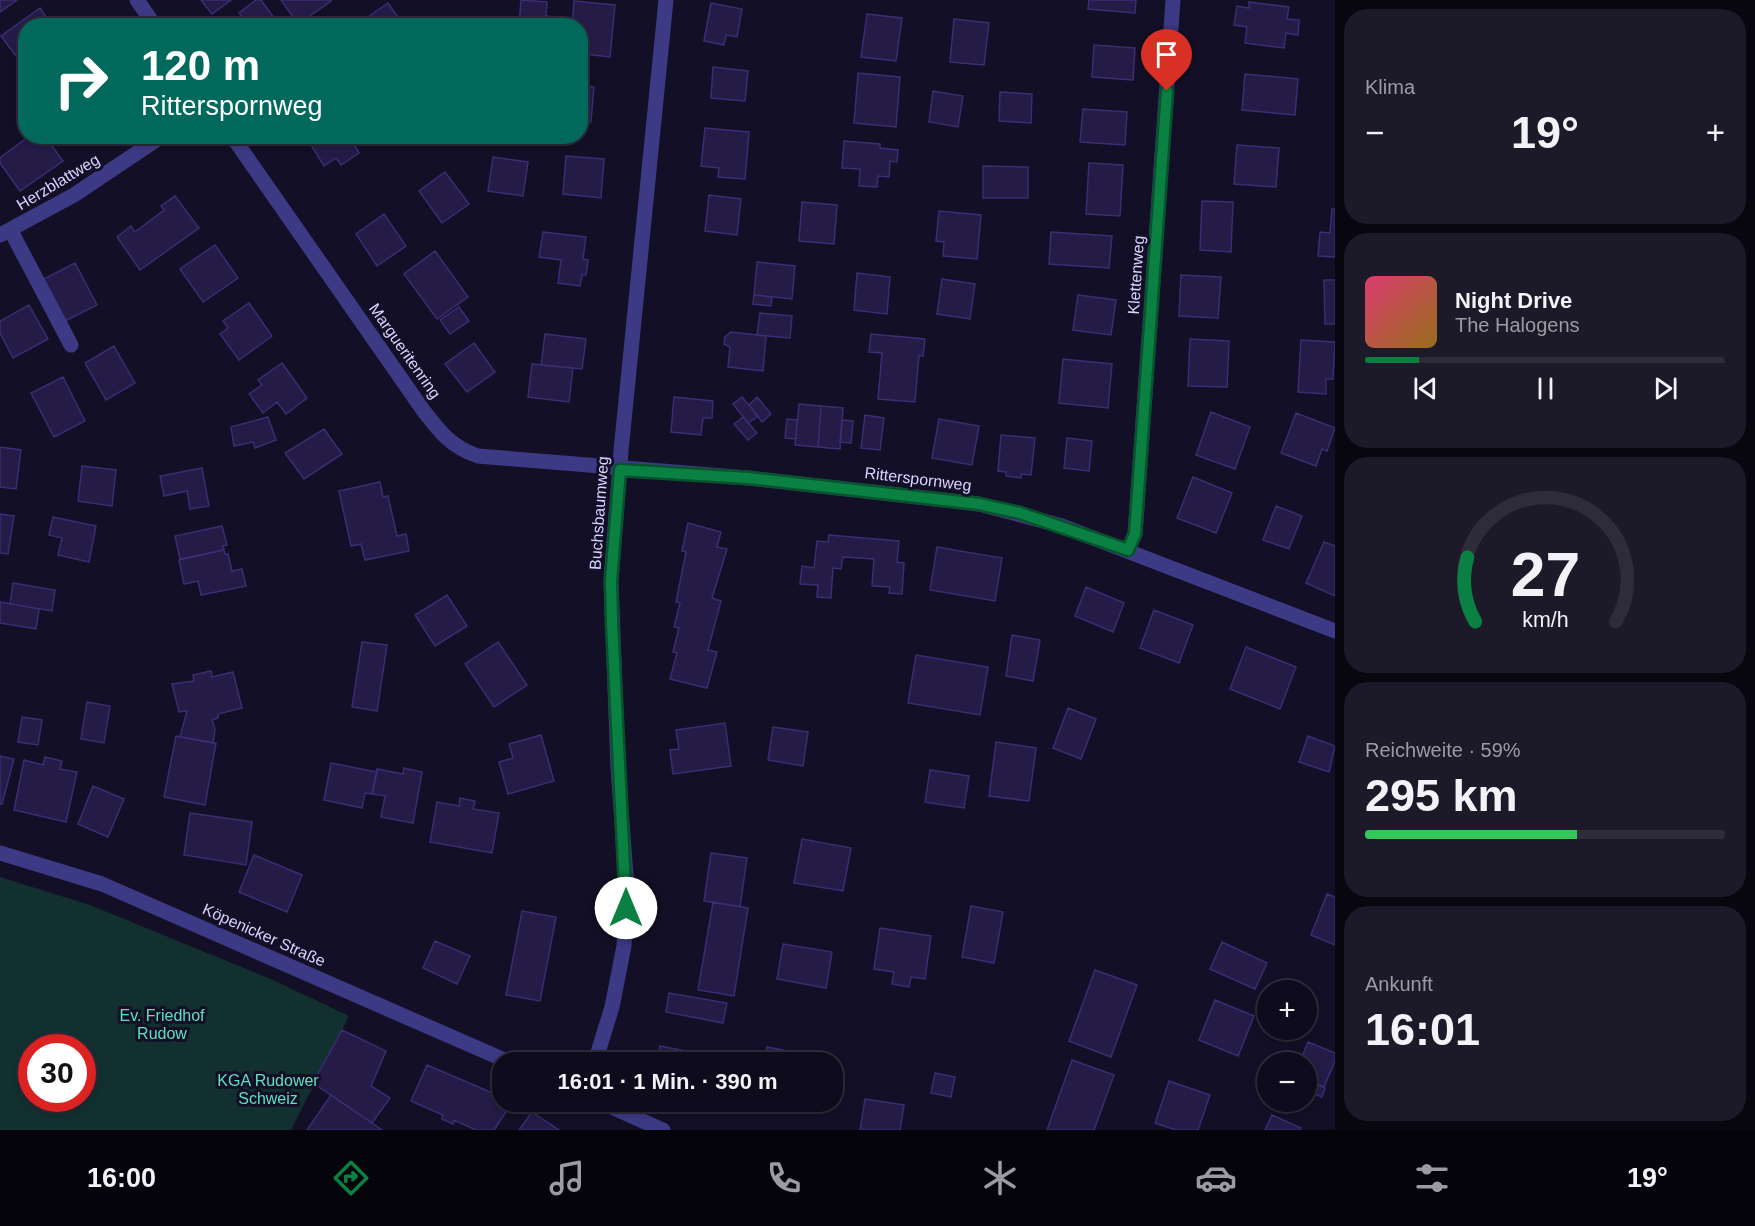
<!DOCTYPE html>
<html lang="de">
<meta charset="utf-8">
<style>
:root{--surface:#0e0b1c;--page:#1c1929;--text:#f1f3f6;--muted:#9b9ba3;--line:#2e2b3b;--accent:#0b8043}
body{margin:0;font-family:Helvetica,sans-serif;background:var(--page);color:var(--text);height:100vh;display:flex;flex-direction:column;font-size:22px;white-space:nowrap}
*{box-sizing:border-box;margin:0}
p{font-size:20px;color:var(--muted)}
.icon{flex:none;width:33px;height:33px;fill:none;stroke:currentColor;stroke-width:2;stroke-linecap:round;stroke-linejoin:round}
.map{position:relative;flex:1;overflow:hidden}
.details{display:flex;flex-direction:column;gap:9px;padding:9px;background:#08060f;width:420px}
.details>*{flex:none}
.top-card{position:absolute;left:18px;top:18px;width:570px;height:126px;border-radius:24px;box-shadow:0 3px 9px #0003,0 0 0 2px var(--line);background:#00695c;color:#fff;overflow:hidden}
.tools{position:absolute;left:1257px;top:980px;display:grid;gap:12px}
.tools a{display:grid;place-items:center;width:60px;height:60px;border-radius:50%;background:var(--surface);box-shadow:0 3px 9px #0003,0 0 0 2px var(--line);font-size:30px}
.speed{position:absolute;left:18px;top:1034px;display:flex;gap:12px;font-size:30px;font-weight:700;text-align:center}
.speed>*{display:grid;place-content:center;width:78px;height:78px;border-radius:50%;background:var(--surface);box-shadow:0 3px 9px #0003,0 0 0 2px var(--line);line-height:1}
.speed .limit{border:9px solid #d22;background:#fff;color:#111}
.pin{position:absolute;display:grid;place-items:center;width:51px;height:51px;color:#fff;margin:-62px -26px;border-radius:50% 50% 50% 0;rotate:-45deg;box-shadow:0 0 6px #0007}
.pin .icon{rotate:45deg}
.me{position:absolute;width:66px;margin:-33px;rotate:0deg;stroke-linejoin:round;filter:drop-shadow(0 0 4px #0008)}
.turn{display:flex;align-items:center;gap:21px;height:126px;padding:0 24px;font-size:27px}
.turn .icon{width:78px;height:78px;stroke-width:2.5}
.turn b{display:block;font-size:42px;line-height:51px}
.big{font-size:45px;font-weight:800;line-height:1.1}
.details .card{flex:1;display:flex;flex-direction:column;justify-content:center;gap:9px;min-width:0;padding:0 21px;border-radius:24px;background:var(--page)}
.details .dial{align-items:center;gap:0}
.dial svg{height:156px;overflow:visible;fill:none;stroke:var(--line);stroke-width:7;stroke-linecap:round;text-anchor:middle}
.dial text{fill:var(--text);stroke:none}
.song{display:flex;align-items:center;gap:18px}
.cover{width:72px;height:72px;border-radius:9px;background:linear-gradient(135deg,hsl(340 70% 55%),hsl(40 70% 35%))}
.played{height:6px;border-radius:3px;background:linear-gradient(90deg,var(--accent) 15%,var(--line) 15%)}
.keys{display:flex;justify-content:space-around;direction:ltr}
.heat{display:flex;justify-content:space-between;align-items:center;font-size:33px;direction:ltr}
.charge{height:9px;border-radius:4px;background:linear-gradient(90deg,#34c759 59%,var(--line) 0)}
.trip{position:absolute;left:492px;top:1052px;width:351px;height:60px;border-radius:24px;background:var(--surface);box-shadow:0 3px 9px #0003,0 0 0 2px var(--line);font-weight:800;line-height:60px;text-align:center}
.tab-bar{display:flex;height:96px;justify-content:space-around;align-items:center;background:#06040b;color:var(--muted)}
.tab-bar .icon{width:42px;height:42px}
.tab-bar .current{color:var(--accent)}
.tab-bar b{font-size:27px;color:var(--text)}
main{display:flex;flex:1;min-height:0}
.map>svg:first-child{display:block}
</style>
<main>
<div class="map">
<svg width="1335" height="1130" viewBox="0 0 1335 1130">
<rect width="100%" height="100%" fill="#130f26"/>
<path fill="#12302f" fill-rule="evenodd" d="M0,877L90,905L273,980L349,1016L291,1130H0ZM32,1047H82V1098H32Z"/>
<path fill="#241b47" stroke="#3b2d73" stroke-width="1.5" d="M0,0H17L0,12Z
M201,0H231L212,14Z
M256,0H261L280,26H234L243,18L239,13Z
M281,0H331V1L298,24Z
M521,0L547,2L546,16L554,17L553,26H519Z
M1089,0H1136L1135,13L1088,9Z
M574,1L615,5L610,57L586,54L588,36L580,35V26H572Z
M1249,2L1289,7L1287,19L1299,20L1298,35L1286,33L1284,48L1245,43L1247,27L1234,25L1237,6L1249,8Z
M388,3L404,26H355Z
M711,3L742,9L737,37L726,35L724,45L704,41Z
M40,8L52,26H26V48L15,55L1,36Z
M867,14L902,18L896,61L861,57Z
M954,19L989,23L984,65L950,62Z
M1094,45L1135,48L1133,80L1092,77Z
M26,48V65L17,54Z
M713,67L748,71L745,101L711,98Z
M858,73L900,77L896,127L854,123Z
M1245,74L1298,79L1295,115L1242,110Z
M580,86L594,87L591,122L580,121Z
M933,91L963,96L958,127L929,122Z
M1000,92L1032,94L1031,123L999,121Z
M1083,109L1127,112L1125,145L1080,142Z
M705,128L749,132L745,179L718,177L719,168L701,166Z
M29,136H45L63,161L20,191L0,163V158Z
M349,136L359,153L341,165L336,158L324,166L306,137Z
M844,141L880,144V148L898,150L897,162L890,161L889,177L878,176L877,187L859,186L860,169L842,168Z
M1237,145L1279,148L1276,187L1234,184Z
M566,156L604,159L601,198L563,194Z
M493,157L528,162L523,196L488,191Z
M1089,163L1123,165L1120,216L1086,214Z
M983,166L1028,167V198H983Z
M445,172L469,204L442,223L419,191Z
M709,195L741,199L737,235L705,231Z
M175,196L199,228L140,270L117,237L131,226L135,232L164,210L161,206Z
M1202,201L1233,202L1231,252L1200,250Z
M802,202L837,205L834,244L799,241Z
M1332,209H1335V257L1318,256L1320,232L1330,233Z
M939,211L981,215L977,259L943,256L944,242L936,241Z
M384,214L406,246L377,266L356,234Z
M543,232L586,237L583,259L588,260L586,275H582L580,286L558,283L561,260L539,257Z
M1051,232L1112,236L1109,268L1049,264Z
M215,245L238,278L203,302L180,269Z
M435,251L468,297L437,319L404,274Z
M757,262L795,266L792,299L754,295Z
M75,263L97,305L63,322L42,280Z
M857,273L890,277L887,314L854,310Z
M1181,275L1221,277L1218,318L1179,316Z
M942,279L975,284L970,319L937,314Z
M1324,280H1335V324H1325Z
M754,295L772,297L771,306L753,304Z
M1078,295L1116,300L1111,335L1073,330Z
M249,303L272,336L239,360L220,334L228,328L223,321Z
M29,305L48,339L13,358L0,333V321Z
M459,307L469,321L450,334L440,320Z
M760,313L792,316L790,338L757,335Z
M731,332L766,336L763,371L728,367L730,347L724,344L725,337Z
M545,334L586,339L582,369L541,365Z
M871,334L925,339L923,356L919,355L915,402L878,399L882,353L869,352Z
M1190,339L1229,341L1227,387L1188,386Z
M1301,340L1335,342L1333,379H1326V394L1298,392Z
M474,343L495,372L467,392L445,364Z
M114,346L135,383L106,400L85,363Z
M1063,359L1112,364L1108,408L1059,403Z
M282,363L307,398L286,414L277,402L263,413L249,394L262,385L258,380Z
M532,364L573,368L569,402L528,397Z
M63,377L85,421L54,437L31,393Z
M674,397L713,401L712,418H703L701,435L671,432Z
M742,397L758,416L748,423L733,404Z
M757,397L771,414L762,422L749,405Z
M799,404L821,406L818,447L795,445Z
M821,406L843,408L840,449L818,447Z
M1211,412L1250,427L1235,469L1196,455Z
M1296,413L1335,428L1327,451L1322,449L1316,466L1281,453Z
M865,415L884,418L880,450L861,448Z
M268,417L276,440L255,448L253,442L234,446L231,427Z
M743,417L757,433L748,440L734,424Z
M787,419L797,420L796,439L785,438Z
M939,419L979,426L972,465L932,458Z
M842,420L853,421L851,443L840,442Z
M324,429L342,454L304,479L285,453Z
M1001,435L1035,438L1031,475L1021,474V478L1006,476V472L998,471Z
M1067,438L1092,441L1089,471L1064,468Z
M0,447L21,450L16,489L0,487Z
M82,466L116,470L112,506L78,501Z
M202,468L209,506L190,509L187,491L164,496L160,476Z
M1193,477L1232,493L1216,533L1177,518Z
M380,482L383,497L388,496L397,536L406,534L409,551L365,560L361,544L351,546L339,491Z
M1276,506L1302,516L1289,549L1263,540Z
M0,514L14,516L8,554L0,553Z
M53,517L96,526L89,562L58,555L62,538L49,535Z
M688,523L721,532L717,547L727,549L712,598L721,601L708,650L717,652L707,688L670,679L677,653L673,652L679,628L674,627L680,603L676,602L686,552L682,551Z
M222,526L227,545L223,546L224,550L180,559L175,536Z
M829,535L899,541L897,562L904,563L902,594L889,593L890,587L872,586L874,559L843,557L841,569L833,568L831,598L817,597L818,585L800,584L802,566L814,568L817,541L828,542Z
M1324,542L1335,546V596L1306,583Z
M937,547L1002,558L995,601L930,590Z
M224,550L225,554H228L232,571L242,569L246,586L201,595L198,581L184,584L179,560Z
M13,583L55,590L52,611L10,604Z
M1086,587L1124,603L1113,632L1075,616Z
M447,595L467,626L435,646L415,615Z
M0,602L39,609L36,629L0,623Z
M1154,610L1193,625L1179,663L1140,648Z
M1012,635L1040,640L1033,681L1006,676Z
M362,642L387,645L377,711L352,707Z
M498,642L527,685L494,707L465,664Z
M1246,647L1296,667L1280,709L1230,689Z
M916,655L988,667L980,715L908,703Z
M211,671L212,677L233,672L242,708L218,714V718L212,720L215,729L213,743L180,737L187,711L179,712L172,684L194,681L193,675Z
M87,702L110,706L104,743L81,739Z
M1068,708L1096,719L1081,759L1053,748Z
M22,717L42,720L38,745L18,742Z
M725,723L731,766L673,774L670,750L679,749L676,730Z
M773,727L808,732L803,766L768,760Z
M541,735L554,781L508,794L499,762L513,758L509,744Z
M176,736L216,743L205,805L164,797Z
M1308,736L1335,746L1329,772L1299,762Z
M996,742L1036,748L1029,801L989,796Z
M0,756L14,759L2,804H0Z
M45,757L62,761L60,769L77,772L66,822L14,810L24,760L43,765Z
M331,763L377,772L372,794L365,793L362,808L324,800Z
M404,768L422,772L413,823L381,817L385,796L372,794L377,769L403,774Z
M930,770L969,776L964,808L925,802Z
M93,786L124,799L108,837L78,824Z
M460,798L475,801L473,809L499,813L492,853L430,842L437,802L459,806Z
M190,813L252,822L246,865L184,855Z
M802,839L851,848L843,891L794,883Z
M711,853L747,858L740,907L704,901Z
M254,855L302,875L287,912L239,892Z
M1327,894L1335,897V945L1311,935Z
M713,902L748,908L734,996L698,990Z
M971,906L1003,912L994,963L962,957Z
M522,911L556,917L540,1001L506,995Z
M880,928L931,936L925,979L911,977L909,987L892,984L894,972L874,969Z
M435,941L470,956L457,984L423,968Z
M1222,942L1267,963L1255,989L1210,969Z
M783,944L832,952L826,988L777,979Z
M1095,970L1137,985L1111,1057L1069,1041Z
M669,993L727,1003L723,1023L666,1012Z
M1215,1000L1254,1016L1238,1056L1199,1040Z
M342,1030L386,1051L371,1086L390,1098L372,1123L313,1083Z
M1308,1042L1335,1053V1061L1324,1087L1306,1080V1062H1300Z
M660,1046L717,1057L716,1062H657Z
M767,1047L814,1056L813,1062H764Z
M1072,1060L1114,1075L1094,1130H1047Z
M427,1065L502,1097V1101H513L494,1130H476L454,1120L453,1124L442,1119L443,1115L411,1101Z
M935,1073L955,1077L951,1097L931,1093Z
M1306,1080L1325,1088L1322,1097L1306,1091Z
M1169,1081L1210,1095L1198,1130H1176L1155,1123Z
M331,1095L372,1123L382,1130H307Z
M865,1099L904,1105L900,1130H860Z
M532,1112L559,1130H519Z
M1272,1115L1301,1128L1300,1130H1265Z"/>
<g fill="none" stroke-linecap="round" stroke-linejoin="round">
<path stroke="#3d3a85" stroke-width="15" d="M137,0L155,26
M232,136L423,410C440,432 451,447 478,456L748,478L979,504L1062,526L1335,631
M11,231L71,345
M0,235L74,195L162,136
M1128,550L1135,534L1173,0
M0,853L102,884L509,1062
M595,1062L612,1007L624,946L627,889L618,768L611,581L621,451L666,0
M598,1101L663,1130"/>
</g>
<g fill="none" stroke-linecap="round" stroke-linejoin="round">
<defs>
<path id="route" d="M626,908L612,622L611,581L620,470L748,478L979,504L1020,513L1128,550L1135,534L1167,91"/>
</defs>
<use href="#route" stroke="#07532c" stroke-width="15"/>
<use href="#route" stroke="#0b8043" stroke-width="10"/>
</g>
<g text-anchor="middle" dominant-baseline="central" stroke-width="6" stroke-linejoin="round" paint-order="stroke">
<g font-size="16" fill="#d9d4ff" stroke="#130f26">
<text transform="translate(58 182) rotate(-31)">Herzblattweg</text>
<text transform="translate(1136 275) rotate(-86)">Klettenweg</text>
<text transform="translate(405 351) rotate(55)">Margueritenring</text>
<text transform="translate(918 479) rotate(7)">Ritterspornweg</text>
<text transform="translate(599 513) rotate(-86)">Buchsbaumweg</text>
<text transform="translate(264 935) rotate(24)">Köpenicker Straße</text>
</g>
<g font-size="16" fill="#5fe0c0" stroke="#130f26">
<text x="162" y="1015">Ev. Friedhof<tspan x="162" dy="18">Rudow</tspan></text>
<text x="268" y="1080">KGA Rudower<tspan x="268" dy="18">Schweiz</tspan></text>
</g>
</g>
</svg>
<div class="tools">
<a>+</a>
<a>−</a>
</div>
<div class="speed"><div class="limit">30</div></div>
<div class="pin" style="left:1167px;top:91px;background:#d93025"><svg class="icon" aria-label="arrive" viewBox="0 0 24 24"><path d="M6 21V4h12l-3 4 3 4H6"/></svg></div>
<svg class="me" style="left:626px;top:908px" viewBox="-20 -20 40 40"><circle r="19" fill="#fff"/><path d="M0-13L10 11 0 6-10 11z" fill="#0b8043"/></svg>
<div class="trip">16:01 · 1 Min. · 390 m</div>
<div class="top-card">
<div class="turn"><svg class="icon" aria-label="right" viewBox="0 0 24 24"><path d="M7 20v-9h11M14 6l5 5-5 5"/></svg><div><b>120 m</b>Ritterspornweg</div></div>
</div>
</div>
<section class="details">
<div class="card"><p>Klima</p>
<div class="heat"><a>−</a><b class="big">19°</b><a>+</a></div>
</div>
<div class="card">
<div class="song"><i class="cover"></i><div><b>Night Drive</b><p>The Halogens</p></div></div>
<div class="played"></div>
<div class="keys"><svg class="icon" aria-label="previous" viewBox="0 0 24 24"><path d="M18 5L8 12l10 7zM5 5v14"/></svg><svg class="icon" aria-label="pause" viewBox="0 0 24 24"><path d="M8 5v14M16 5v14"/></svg><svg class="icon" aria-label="next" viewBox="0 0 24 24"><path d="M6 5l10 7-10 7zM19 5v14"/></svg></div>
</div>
<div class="card dial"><svg viewBox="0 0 100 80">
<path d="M14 69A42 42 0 1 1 86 69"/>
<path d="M14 69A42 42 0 0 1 10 36" stroke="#0b8043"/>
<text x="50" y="56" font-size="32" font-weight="700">27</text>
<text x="50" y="72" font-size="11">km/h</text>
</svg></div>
<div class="card"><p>Reichweite · 59%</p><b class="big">295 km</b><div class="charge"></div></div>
<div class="card"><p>Ankunft</p><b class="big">16:01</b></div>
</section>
</main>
<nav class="tab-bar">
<b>16:00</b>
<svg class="icon current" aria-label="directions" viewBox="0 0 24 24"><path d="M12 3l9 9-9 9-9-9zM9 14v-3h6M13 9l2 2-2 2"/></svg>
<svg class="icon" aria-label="music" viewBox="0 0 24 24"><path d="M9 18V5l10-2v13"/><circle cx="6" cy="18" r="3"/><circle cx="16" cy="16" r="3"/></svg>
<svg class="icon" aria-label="phone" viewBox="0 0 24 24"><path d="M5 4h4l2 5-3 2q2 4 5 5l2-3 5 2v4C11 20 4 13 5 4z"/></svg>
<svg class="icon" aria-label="climate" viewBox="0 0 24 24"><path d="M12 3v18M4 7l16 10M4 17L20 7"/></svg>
<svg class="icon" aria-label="car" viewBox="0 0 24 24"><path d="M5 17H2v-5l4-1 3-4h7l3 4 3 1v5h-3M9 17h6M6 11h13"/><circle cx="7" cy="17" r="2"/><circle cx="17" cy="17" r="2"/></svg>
<svg class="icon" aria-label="filters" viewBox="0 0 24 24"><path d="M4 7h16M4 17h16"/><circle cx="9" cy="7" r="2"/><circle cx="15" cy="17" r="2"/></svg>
<b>19°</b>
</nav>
